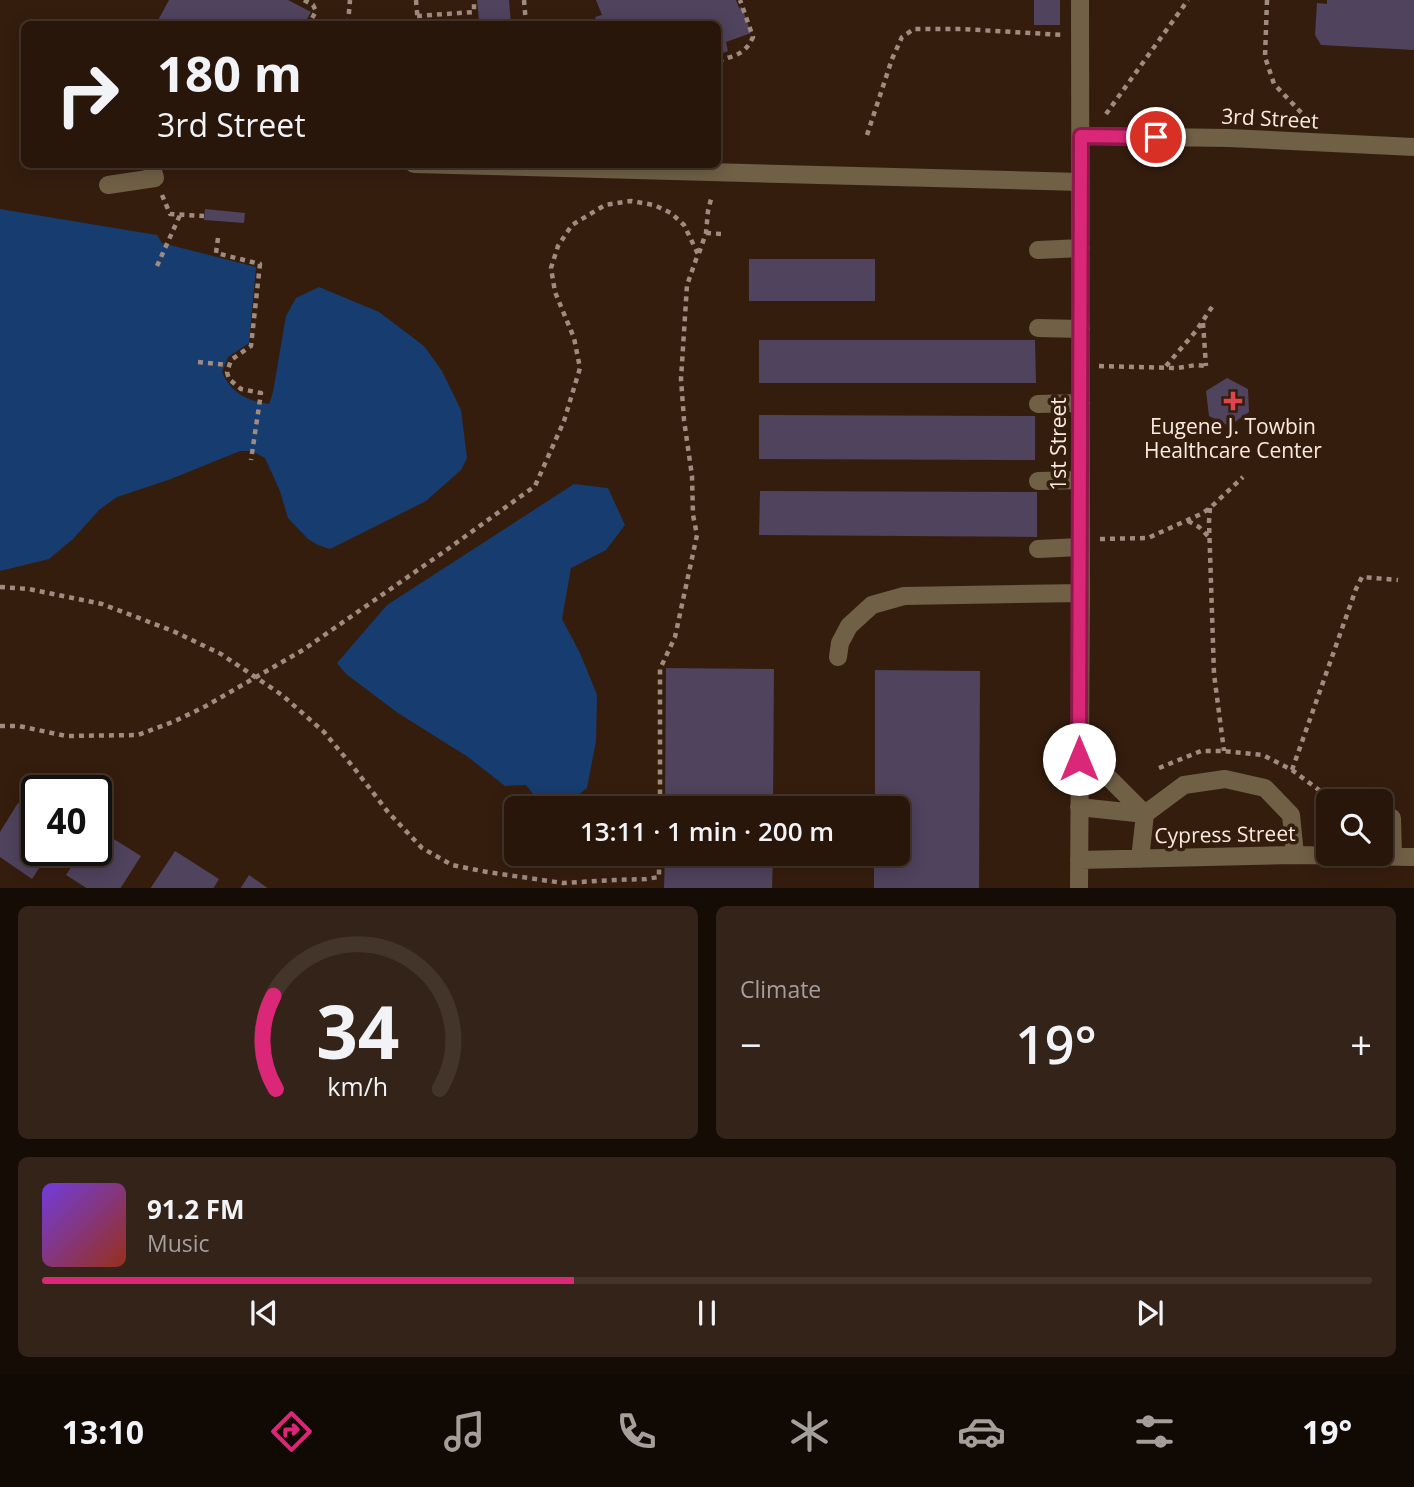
<!DOCTYPE html>
<meta charset="utf-8">
<style>
:root{--surface:#28160a;--page:#342318;--text:#f1f3f6;--muted:#a59f9c;--line:#44352b;--accent:#db2777}
body{margin:0;font-family:"Open Sans",sans-serif;background:var(--page);color:var(--text);height:100vh;display:flex;flex-direction:column;font-size:26px;white-space:nowrap}
*{box-sizing:border-box;margin:0}
p{font-size:23px;color:var(--muted)}
.icon{flex:none;width:38px;height:38px;fill:none;stroke:currentColor;stroke-width:2;stroke-linecap:round;stroke-linejoin:round}
.map{position:relative;height:888px;overflow:hidden}
.drawer{display:flex;flex-direction:column;gap:18px;padding:18px;background:#160c06;flex:1}
.drawer>*{flex:none}
.guide{position:absolute;left:21px;top:21px;width:700px;height:147px;border-radius:10px;box-shadow:0 4px 18px #0003,0 0 0 2px var(--line);background:#28160a;color:var(--text);overflow:hidden}
.tools{position:absolute;left:1316px;top:789px;display:grid;gap:14px}
.tools a{display:grid;place-items:center;width:77px;height:77px;border-radius:10px;background:var(--surface);box-shadow:0 4px 18px #0003,0 0 0 2px var(--line);font-size:35px}
.speed{position:absolute;left:21px;top:775px;display:flex;gap:14px;font-size:35px;font-weight:700;text-align:center}
.speed>*{display:grid;place-content:center;width:91px;height:91px;border-radius:50%;background:var(--surface);box-shadow:0 4px 18px #0003,0 0 0 2px var(--line);line-height:1}
.speed .limit{border:4px solid #111;border-radius:10px;background:#fff;color:#111}
.pin{position:absolute;display:grid;place-items:center;width:60px;height:60px;color:#fff;margin:-30px;border:4px solid #fff;border-radius:50%;box-shadow:0 2px 7px #0007}
.me{position:absolute;width:77px;margin:-38px;rotate:0deg;stroke-linejoin:round;filter:drop-shadow(0 0 5px #0008)}
.turn{display:flex;align-items:center;gap:24px;height:147px;padding:0 21px;font-size:32px}
.turn .icon{width:91px;height:91px;stroke-width:2.5}
.turn b{display:block;font-size:49px;line-height:60px}
.big{font-size:52px;font-weight:600;line-height:1.1}
.drawer .tile{flex:1;display:flex;flex-direction:column;justify-content:center;gap:10px;min-width:0;padding:0 24px;border-radius:10px;background:var(--page)}
.drawer .dial{align-items:center;gap:0}
.dial svg{height:182px;overflow:visible;fill:none;stroke:var(--line);stroke-width:7;stroke-linecap:round;text-anchor:middle}
.dial text{fill:var(--text);stroke:none}
.song{display:flex;align-items:center;gap:21px}
.cover{width:84px;height:84px;border-radius:10px;background:linear-gradient(135deg,hsl(260 70% 55%),hsl(10 70% 35%))}
.played{height:7px;border-radius:4px;background:linear-gradient(90deg,var(--accent) 40%,var(--line) 40%)}
.keys{display:flex;justify-content:space-around;direction:ltr}
.heat{display:flex;justify-content:space-between;align-items:center;font-size:38px;direction:ltr}
.drawer .tiles{flex:1;display:grid;gap:18px;grid-template-columns:1fr 1fr}
.tile:last-child{grid-column:span 2}
.trip{position:absolute;left:504px;top:796px;width:406px;height:70px;border-radius:10px;background:var(--surface);box-shadow:0 4px 18px #0003,0 0 0 2px var(--line);font-weight:600;line-height:70px;text-align:center}
.menu{display:flex;height:112px;justify-content:space-around;align-items:center;background:#100904;color:var(--muted)}
.menu .icon{width:49px;height:49px}
.menu .on{color:var(--accent)}
.menu b{font-size:32px;color:var(--text)}
.map>svg:first-child{display:block}
</style>
<div class="map">
<svg width="1414" height="889" viewBox="0 0 1414 889">
<rect width="100%" height="100%" fill="#351d0e"/>
<path fill="#173c6f" d="M0,209L157,235L162,243L256,267L249,343L228,357L222,372C231,393 247,401 269,404L273,392L286,316L296,298L319,287L379,312L424,346L442,371L461,410L467,458L461,470L426,501L330,549L318,545L308,539L288,518L280,491L265,458L252,451H240L171,479L117,497L99,510L73,539L49,559L0,571Z
M574,484L608,488L625,525L606,550L571,568L562,619L580,653L597,695L596,741L587,788L562,808H544L526,785L505,786L468,757L398,713L346,674L337,663L387,605Z"/>
<path fill="#4f435d" d="M169,0H288L311,12L304,24H156Z
M477,0H509L511,24H453V23L479,21Z
M596,0H736L739,8L742,7L751,33L726,42L728,51L718,55V24H598L595,17L602,15Z
M1034,0H1060V25H1034Z
M1327,0H1414V50L1321,45L1315,35L1317,3L1327,4Z
M205,209L245,213L244,223L204,220Z
M749,259H875V301H749Z
M759,340H1035L1036,383H759Z
M1227,378L1248,389L1249,412L1229,426L1209,416L1206,391Z
M759,415L1035,416V460L759,459Z
M760,491L1037,492V537L759,535Z
M666,668L774,669L773,808H665Z
M875,670L980,671L979,889H874V854H898V808H875Z
M18,803L37,815V850H51L32,879L0,857V832Z
M96,828L141,856L120,889H88L66,875L82,850H96Z
M175,851L219,879L213,889H150Z
M665,854H773L772,889H664Z
M249,875L269,889H240Z"/>
<g fill="none" stroke-linecap="round" stroke-linejoin="round">
<path stroke="#9f8b7f" stroke-width="4.5" stroke-dasharray="5 5" stroke-linecap="butt" d="M304,0L313,5L316,11L309,24
M416,0L418,24
M524,0L526,24
M1267,0L1265,57L1274,84L1311,123
M417,16L474,12V0
M348,24L350,0
M718,61C735,55 745,55 753,37L740,0
M1106,114L1188,0
M867,135L892,59L902,37L914,29H962L1064,35
M162,195L170,214L204,216
M706,233L722,234
M218,238L216,253L260,264L251,346L231,360L227,372L229,379L241,389L261,393L251,460
M699,253L706,233L708,211L712,195
M157,266L180,215
M1203,323L1206,366
M198,362L229,365
M1099,366L1177,368L1196,365L1208,366
M1166,366L1196,331L1214,304
M1210,508L1209,522L1214,674L1224,751
M1188,521L1199,527L1210,538
M1100,539L1148,538L1201,514L1210,508L1243,477
M0,587L29,589L102,604L173,631L221,654L282,695L324,732L354,768L388,812L422,848L452,865L487,872L563,883L614,880L646,879L659,877V854
M0,726H19L66,736L138,735L175,721L206,706L303,650L445,551L535,486L564,421L580,368L574,338L555,292L551,268L558,246L572,225L605,205L631,201L654,205L671,213L684,225L698,254L687,285L681,379L684,420L692,476L693,515L697,535L675,637L660,669V808
M1159,768L1201,751H1224L1263,755L1292,770L1323,793L1349,799
M1292,770L1356,589L1362,577L1398,580"/>
<path stroke="#706046" stroke-width="18" d="M1081,136L1229,138L1414,147
M414,164L1081,182
M108,185L155,178L151,164
M1038,250L1081,248
M1038,328L1081,329
M1038,404L1081,403
M1038,481L1081,480
M1038,549L1080,547
M838,657L840,643L849,626L872,605L904,596L1081,593
M1080,735L1104,773L1145,814
M1079,807L1145,814L1184,785L1225,779L1265,788L1291,815L1295,855
M1392,818L1393,856
M1140,859L1145,814
M1079,860L1295,855L1414,857
M1079,889L1081,593L1080,0"/>
</g>
<g fill="none" stroke-linecap="round" stroke-linejoin="round">
<defs>
<path id="route" d="M1079,759L1081,136L1156,137"/>
</defs>
<use href="#route" stroke="#8e194d" stroke-width="18"/>
<use href="#route" stroke="#db2777" stroke-width="12"/>
</g>
<path fill="#e0444e" stroke="#351d0e" stroke-width="2.5" d="M1229.5 390.5h7v7h7v7h-7v7h-7v-7h-7v-7h7z"/>
<g text-anchor="middle" dominant-baseline="central" stroke-width="7" stroke-linejoin="round" paint-order="stroke">
<g font-size="21" fill="#fbeae0" stroke="#351d0e">
<text transform="translate(1270 118) rotate(3)">3rd Street</text>
<text transform="translate(1058 444) rotate(-90)">1st Street</text>
<text transform="translate(1225 834) rotate(-1)">Cypress Street</text>
</g>
<g font-size="21" fill="#fbeae0" stroke="#351d0e">
<text x="1233" y="426">Eugene J. Towbin<tspan x="1233" dy="24">Healthcare Center</tspan></text>
</g>
</g>
</svg>
<div class="tools">
<a><svg class="icon" aria-label="search" viewBox="0 0 24 24"><circle cx="10" cy="10" r="6"/><path d="M15 15l6 6"/></svg></a>
</div>
<div class="speed"><div class="limit">40</div></div>
<div class="pin" style="left:1156px;top:137px;background:#d93025"><svg class="icon" aria-label="arrive" viewBox="0 0 24 24"><path d="M6 21V4h12l-3 4 3 4H6"/></svg></div>
<svg class="me" style="left:1079px;top:759px" viewBox="-20 -20 40 40"><circle r="19" fill="#fff"/><path d="M0-13L10 11 0 6-10 11z" fill="#db2777"/></svg>
<div class="trip">13:11 · 1 min · 200 m</div>
<div class="guide">
<div class="turn"><svg class="icon" aria-label="right" viewBox="0 0 24 24"><path d="M7 20v-9h11M14 6l5 5-5 5"/></svg><div><b>180 m</b>3rd Street</div></div>
</div>
</div>
<section class="drawer">
<div class="tiles">
<div class="tile dial"><svg viewBox="0 0 100 80">
<path d="M14 69A42 42 0 1 1 86 69"/>
<path d="M14 69A42 42 0 0 1 13 28" stroke="#db2777"/>
<text x="50" y="56" font-size="32" font-weight="700">34</text>
<text x="50" y="72" font-size="11">km/h</text>
</svg></div>
<div class="tile"><p>Climate</p>
<div class="heat"><a>−</a><b class="big">19°</b><a>+</a></div>
</div>
<div class="tile">
<div class="song"><i class="cover"></i><div><b>91.2 FM</b><p>Music</p></div></div>
<div class="played"></div>
<div class="keys"><svg class="icon" aria-label="previous" viewBox="0 0 24 24"><path d="M18 5L8 12l10 7zM5 5v14"/></svg><svg class="icon" aria-label="pause" viewBox="0 0 24 24"><path d="M8 5v14M16 5v14"/></svg><svg class="icon" aria-label="next" viewBox="0 0 24 24"><path d="M6 5l10 7-10 7zM19 5v14"/></svg></div>
</div>
</div>
</section>
<nav class="menu">
<b>13:10</b>
<svg class="icon on" aria-label="directions" viewBox="0 0 24 24"><path d="M12 3l9 9-9 9-9-9zM9 14v-3h6M13 9l2 2-2 2"/></svg>
<svg class="icon" aria-label="music" viewBox="0 0 24 24"><path d="M9 18V5l10-2v13"/><circle cx="6" cy="18" r="3"/><circle cx="16" cy="16" r="3"/></svg>
<svg class="icon" aria-label="phone" viewBox="0 0 24 24"><path d="M5 4h4l2 5-3 2q2 4 5 5l2-3 5 2v4C11 20 4 13 5 4z"/></svg>
<svg class="icon" aria-label="climate" viewBox="0 0 24 24"><path d="M12 3v18M4 7l16 10M4 17L20 7"/></svg>
<svg class="icon" aria-label="car" viewBox="0 0 24 24"><path d="M5 17H2v-5l4-1 3-4h7l3 4 3 1v5h-3M9 17h6M6 11h13"/><circle cx="7" cy="17" r="2"/><circle cx="17" cy="17" r="2"/></svg>
<svg class="icon" aria-label="filters" viewBox="0 0 24 24"><path d="M4 7h16M4 17h16"/><circle cx="9" cy="7" r="2"/><circle cx="15" cy="17" r="2"/></svg>
<b>19°</b>
</nav>
